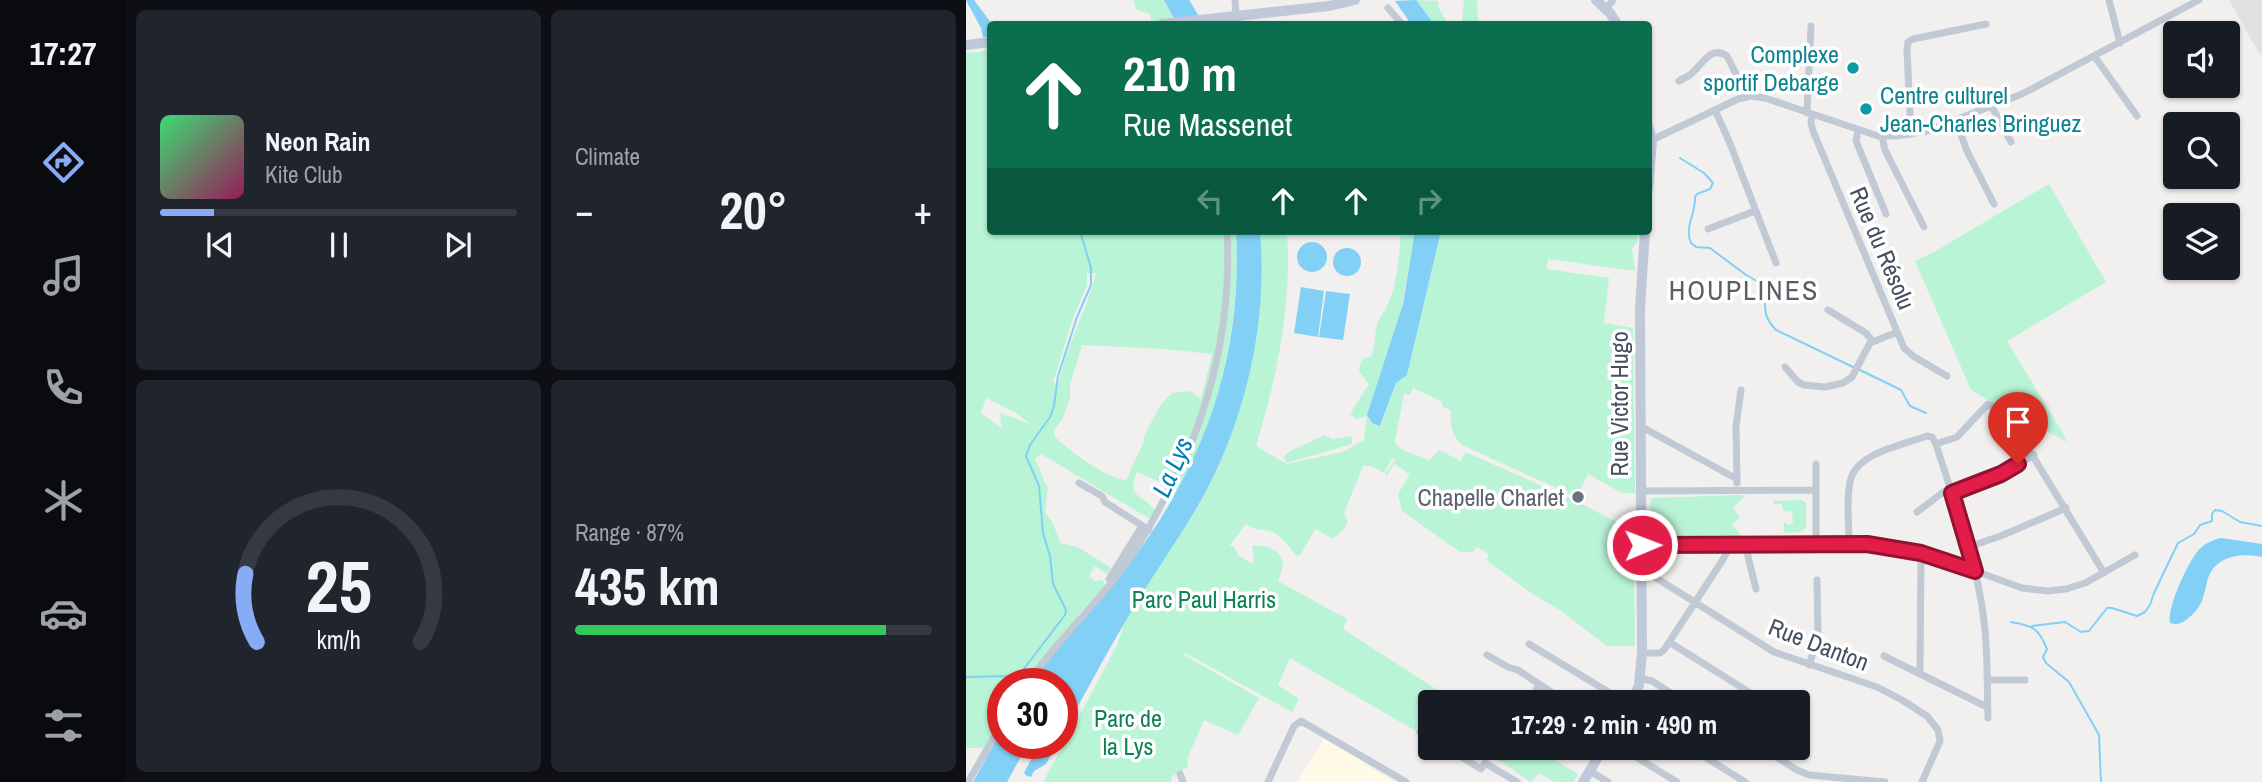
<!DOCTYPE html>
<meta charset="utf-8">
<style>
:root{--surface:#171b24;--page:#20242c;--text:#f1f3f6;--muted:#9ea1a6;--line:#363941;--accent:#88abf5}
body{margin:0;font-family:"Archivo Narrow",sans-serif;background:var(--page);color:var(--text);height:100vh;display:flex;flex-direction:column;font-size:26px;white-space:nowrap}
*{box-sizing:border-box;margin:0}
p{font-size:23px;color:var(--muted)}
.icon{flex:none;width:38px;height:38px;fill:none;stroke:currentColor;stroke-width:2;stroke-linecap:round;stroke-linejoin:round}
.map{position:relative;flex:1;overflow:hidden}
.sheet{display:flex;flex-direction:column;gap:10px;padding:10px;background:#0d0f14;width:840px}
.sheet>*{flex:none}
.banner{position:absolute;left:21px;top:21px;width:665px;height:214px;border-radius:7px;box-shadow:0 2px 5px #0004;background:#0b6e4f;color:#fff;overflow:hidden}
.controls{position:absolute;left:1197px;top:21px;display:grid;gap:14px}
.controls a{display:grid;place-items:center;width:77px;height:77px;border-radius:7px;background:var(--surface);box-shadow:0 2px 5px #0004;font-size:35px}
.speed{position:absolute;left:21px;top:668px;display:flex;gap:14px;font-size:35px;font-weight:700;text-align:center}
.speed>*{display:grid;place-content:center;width:91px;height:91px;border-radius:50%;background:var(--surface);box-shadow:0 2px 5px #0004;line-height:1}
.speed .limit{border:10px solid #d22;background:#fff;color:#111}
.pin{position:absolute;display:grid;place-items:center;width:60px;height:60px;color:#fff;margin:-72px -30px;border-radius:50% 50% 50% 0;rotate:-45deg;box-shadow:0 0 7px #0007}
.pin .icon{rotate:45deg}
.me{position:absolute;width:77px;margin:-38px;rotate:89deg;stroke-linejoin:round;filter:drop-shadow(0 0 5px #0008)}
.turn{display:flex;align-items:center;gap:24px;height:147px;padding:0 21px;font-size:32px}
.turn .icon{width:91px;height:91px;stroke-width:2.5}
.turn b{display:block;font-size:49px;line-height:60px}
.lanes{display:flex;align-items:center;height:66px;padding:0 21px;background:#0003;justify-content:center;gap:35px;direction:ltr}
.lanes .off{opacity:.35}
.big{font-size:52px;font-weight:700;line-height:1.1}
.sheet .card{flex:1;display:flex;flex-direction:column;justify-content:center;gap:10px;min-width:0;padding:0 24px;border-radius:10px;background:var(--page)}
.sheet .dial{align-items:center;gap:0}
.dial svg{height:182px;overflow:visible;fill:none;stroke:var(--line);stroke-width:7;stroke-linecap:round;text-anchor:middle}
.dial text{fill:var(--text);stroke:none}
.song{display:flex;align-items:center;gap:21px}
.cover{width:84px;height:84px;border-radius:10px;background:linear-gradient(135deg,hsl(140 70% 55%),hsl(330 70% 35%))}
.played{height:7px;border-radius:4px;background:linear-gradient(90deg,var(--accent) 15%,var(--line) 15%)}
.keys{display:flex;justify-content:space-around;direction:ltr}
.heat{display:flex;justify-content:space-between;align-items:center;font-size:38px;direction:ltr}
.charge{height:10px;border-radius:5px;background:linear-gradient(90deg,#34c759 87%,var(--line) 0)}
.sheet .tiles{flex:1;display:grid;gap:10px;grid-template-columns:repeat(2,1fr)}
.trip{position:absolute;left:452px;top:690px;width:392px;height:70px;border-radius:7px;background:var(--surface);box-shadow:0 2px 5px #0004;font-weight:700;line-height:70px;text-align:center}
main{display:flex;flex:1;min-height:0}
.dock{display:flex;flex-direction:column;width:126px;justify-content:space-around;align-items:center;background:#090b0e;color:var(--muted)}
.dock .icon{width:49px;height:49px}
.dock .active{color:var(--accent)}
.dock b{font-size:32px;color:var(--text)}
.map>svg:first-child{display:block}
</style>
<main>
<nav class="dock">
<b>17:27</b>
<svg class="icon active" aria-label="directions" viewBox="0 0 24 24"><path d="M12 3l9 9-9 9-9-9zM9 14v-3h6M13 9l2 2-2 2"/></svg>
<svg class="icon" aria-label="music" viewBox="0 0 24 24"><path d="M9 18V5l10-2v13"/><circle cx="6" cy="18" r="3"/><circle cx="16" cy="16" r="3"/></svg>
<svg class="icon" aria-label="phone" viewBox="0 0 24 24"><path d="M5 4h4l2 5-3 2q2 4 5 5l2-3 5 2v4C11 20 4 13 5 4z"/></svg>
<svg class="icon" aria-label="climate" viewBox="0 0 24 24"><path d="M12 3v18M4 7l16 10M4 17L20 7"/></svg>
<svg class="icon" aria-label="car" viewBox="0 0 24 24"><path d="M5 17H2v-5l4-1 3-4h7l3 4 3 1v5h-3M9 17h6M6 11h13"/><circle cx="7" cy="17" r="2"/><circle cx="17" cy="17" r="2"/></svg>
<svg class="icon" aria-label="filters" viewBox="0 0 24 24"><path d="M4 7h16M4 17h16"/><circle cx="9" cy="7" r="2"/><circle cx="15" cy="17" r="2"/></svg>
</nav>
<section class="sheet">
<div class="tiles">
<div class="card">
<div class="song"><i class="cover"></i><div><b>Neon Rain</b><p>Kite Club</p></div></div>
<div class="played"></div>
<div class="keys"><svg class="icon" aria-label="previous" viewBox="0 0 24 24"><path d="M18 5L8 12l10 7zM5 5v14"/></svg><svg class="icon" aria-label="pause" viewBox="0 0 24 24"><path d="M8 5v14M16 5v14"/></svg><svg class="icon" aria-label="next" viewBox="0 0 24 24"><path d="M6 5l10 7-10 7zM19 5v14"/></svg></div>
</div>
<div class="card"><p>Climate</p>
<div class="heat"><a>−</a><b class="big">20°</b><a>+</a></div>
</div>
<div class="card dial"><svg viewBox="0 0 100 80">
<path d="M14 69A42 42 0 1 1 86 69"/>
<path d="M14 69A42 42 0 0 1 9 39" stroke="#88abf5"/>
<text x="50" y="56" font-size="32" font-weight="700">25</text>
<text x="50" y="72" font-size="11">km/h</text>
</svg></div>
<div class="card"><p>Range · 87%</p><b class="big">435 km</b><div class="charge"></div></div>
</div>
</section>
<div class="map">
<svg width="1296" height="782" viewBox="0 0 1296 782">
<rect width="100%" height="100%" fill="#f2efef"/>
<path fill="#fefae7" d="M358,739L394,759L398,764L429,782H331Z"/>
<path fill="#e3e0e1" d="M1263,0H1296V57L1286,41Z"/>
<path fill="#b9f4d6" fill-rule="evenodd" d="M167,0H198L211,24H186L184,14L171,10Z
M450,0L472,1V7L482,24H468Z
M498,0H511L512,24H490L496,21Z
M19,49H24V231H270C275,325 253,419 207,501L201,485L171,472C160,498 176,494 189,510L184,519L75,454L69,458L79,483L82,487L79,512L87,523L94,543L112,547L145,568L141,574L129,566L123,576L129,581L136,580L139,585L111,616L115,620L84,657L65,684H37V728L25,748H0V53L15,52ZM121,273H130C121,311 100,345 93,383H87L107,318L121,285ZM116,345L199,349L246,354L235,399L224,391L206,393L195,404L178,436V441L160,480C137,477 106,452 89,437L88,430L96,420L104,399V385ZM20,398L50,413L64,424L34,413L35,425L38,430L15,413Z
M1083,184L1140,282L1041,341L1102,442L1044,413L1005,390L949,261L968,252Z
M294,231H321C326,304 311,377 290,446L321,464L377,452L398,440L401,416L391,419L384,414L403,384L393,372L394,364L397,358L405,357C410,347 408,336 411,325C413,317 418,313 421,306C432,284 433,255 435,231H449L415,426L430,383L441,374L475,231H672L671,243L666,248L669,271L582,259L580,269L643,278L638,323L667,328L669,493H656L622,474L610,497L498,446C485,437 484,425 485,410L477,407L475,401L447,388L444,395L438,394L429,442C436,455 451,452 463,461L473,450L495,461L499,452L608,500L668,531L669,646H641L595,611L565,593L520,560L523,554L511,547L507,552H494L436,511L432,494L444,474L428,464L421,475L419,474L429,460L426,458L418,473L406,466H397L378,513L382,521L378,529L367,539L349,529L335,554L331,556C324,548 316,536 306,532C296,528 292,532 280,524L264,545L269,548L272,555L286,564L288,558L286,546C296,544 312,548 316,559C319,565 314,575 312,581L381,619L377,629L490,702H464V726L455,721L450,731L324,658L312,685L333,699L326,712L219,653L218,655L293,698L272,735L238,720L221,759L222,767L205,777L206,782H77C101,738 125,695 148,651C154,640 156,627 162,616C183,579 209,545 231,508C278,426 302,325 294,231Z
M359,435L366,439L386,436V444L321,463L318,458L319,455L324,451Z
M775,495L778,497L767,508L774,517L766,525L776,536L775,538L686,539L684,535V502L686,498Z
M836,500L840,503V528L834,532L818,533V522L823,525L827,523L826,511L818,512L816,504H808L807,501Z
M498,747H567L612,774L607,782H588L573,773L565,782L519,751L514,757Z"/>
<path fill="#82d0f5" d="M0,0H8L26,24H24V37H17L15,28Z
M198,0H223L238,24H211Z
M450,0L468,24H445L429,1Z
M270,231H294C302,319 281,415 239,493C216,536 185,576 161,619C138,657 118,696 96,735V697L100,687L96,690V684H65C96,640 134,602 166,560C240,462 277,354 270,231Z
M449,231H475L441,375L430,383L414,426L406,423L401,415L437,304Z
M331 257a15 15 0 1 1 30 0a15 15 0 1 1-30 0Z
M367 262a14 14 0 1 1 28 0a14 14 0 1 1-28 0Z
M335,287L358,291L352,337L328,333Z
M360,291L384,294L377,340L353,337Z
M1255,538L1296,544V557C1274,552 1247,556 1241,582C1237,600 1235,609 1220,620C1214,624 1211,625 1204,623C1201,607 1221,565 1231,552C1237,544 1246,540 1255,538Z
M37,728V744H62L41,782H7Z
M73,744H91L80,764L68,771L65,777L61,776L58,773Z"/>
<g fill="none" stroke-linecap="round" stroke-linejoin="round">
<path stroke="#82d0f5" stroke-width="2" d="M714,158L738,173L747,183L744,189L731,194L729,197C730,213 718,227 725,243L730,247L744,248L780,275L798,285C801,306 794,313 810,330L887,367
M892,369L935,390L944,406L960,413
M1045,622C1067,626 1072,627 1081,649L1077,657L1080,663L1103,682L1133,735L1135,782
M1066,626L1099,622L1115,632L1123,631L1141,608H1146L1171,616L1179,612L1184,605L1188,593L1212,543L1228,534L1234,525L1246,521V514L1249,510L1256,511L1274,522L1296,526
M0,677L46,676L57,670L99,615L100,610L87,584L84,556L77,533L73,486L60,456L64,445L84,417L88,406L92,376L111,317L125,285V268L114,231"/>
<path stroke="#c1c9d5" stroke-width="7" d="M269,0L270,16L273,24
M1143,0L1154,43
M422,8L436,24
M640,9L647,0
M1129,57L1171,116
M713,81C716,79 721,77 724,75C735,67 744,44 761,56L781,96
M1026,107L1045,142
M749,110L763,141L810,263
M841,113L845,26
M846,115L845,123L847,131L938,348L947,356L981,376
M990,121L1001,151L1028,204
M892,130L890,141L920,214
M945,134L941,50L942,42L947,39L1020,24
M916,136L919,150L958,227
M686,140L772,99L785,96L799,98L912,136H931L961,131L1056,94L1233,0
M742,229L789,211
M862,310L900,333L906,341
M819,367L832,382L838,385L859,387L877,383L886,377L904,343L931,332
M674,426L771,479
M970,444L991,437L1022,404L1043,417L1138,573
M113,483L136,496L139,502L183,530
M771,483L770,426L775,390
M675,491L850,490
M986,493L1035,474L1068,455
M951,512L984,487
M883,543C883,524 880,501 884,482C889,453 937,445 961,436L966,437L970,444C988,502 1011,560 1018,621C1022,653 1021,686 1022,718
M779,544L790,589
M850,544V464
M676,545L872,543L918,545L968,556L1056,588L1082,591L1100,589L1119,583L1169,555
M1003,547L1037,535L1100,508
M676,569L808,652L911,687L936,700L961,716L972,730L974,741L956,782
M143,579L176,526
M703,642L786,694
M563,644L659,702
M676,653H694L698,650L756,561L760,554V544
M521,655L542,667L552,670L600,702
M918,656L1021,707
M843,665L852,638L851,580
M954,674L955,553
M674,678L686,681L719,702
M1021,680H1059
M61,684C89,643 126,609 156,569C172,548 185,525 197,501C206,482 218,464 225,444C252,376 265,304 261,231
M563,702L573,685
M454,732L464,738
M479,747L515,769L519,763L551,782
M654,747L711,782
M723,747L779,782
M794,747L831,770L843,775L919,782
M624,771L642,782
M214,774L217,782
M2,782L37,722
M302,782L328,726L335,721L440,782"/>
<path stroke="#c0c9da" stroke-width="10" d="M630,0L644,13L651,24
M196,24L363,6L389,0
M0,45L24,42
M682,126L686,140L682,189
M666,702L673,685L676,653L674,309L679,231
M617,782L638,747"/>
</g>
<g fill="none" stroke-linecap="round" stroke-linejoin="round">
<defs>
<path id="route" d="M676,545L901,544L955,553L1009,571L986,493L1035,474L1052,464"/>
</defs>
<use href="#route" stroke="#92132f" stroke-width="18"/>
<use href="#route" stroke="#e11d48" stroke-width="12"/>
</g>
<g fill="#0f9aa8" stroke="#fff" stroke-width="2.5">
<circle cx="887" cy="68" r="7"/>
<circle cx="900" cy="109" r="7"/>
</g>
<circle fill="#6b7280" stroke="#fff" stroke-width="2.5" cx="612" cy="497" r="7"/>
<g text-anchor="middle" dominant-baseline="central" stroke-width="7" stroke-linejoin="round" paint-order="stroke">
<g font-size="24" fill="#0d838f" stroke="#fff" text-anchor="end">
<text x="873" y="54">Complexe<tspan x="873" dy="28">sportif Debarge</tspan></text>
<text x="914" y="95" text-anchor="start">Centre culturel<tspan x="914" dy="28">Jean-Charles Bringuez</tspan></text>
</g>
<g font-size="24" fill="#45505e" stroke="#fff">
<text transform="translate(917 248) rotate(67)">Rue du Résolu</text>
<text transform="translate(653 404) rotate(-90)">Rue Victor Hugo</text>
<text transform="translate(853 644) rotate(21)">Rue Danton</text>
</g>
<g font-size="24" fill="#5b616d" stroke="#fff" text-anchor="end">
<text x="598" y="497">Chapelle Charlet</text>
</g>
<g font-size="24" fill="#0e8254" stroke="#fff">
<text x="238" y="599">Parc Paul Harris</text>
<text x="162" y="718">Parc de<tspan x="162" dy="28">la Lys</tspan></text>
</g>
<g font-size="26" font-style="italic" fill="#007cb7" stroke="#fff">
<text transform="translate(206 467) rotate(-66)">La Lys</text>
</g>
<g font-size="28" letter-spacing="2" fill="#5b5e65" stroke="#fff">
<text x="778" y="290">HOUPLINES</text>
</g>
</g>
</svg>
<div class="controls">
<a><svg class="icon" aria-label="sound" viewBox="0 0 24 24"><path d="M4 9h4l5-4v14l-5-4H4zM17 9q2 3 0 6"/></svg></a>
<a><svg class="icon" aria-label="search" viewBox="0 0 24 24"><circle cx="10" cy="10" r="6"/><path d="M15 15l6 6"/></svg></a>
<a><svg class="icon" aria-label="layers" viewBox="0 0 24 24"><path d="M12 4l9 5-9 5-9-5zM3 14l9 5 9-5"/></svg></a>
</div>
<div class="speed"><div class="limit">30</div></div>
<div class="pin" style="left:1052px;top:464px;background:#d93025"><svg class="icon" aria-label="arrive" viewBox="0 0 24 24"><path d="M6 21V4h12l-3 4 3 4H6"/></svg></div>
<svg class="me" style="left:676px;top:545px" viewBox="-20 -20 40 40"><circle r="17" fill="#e11d48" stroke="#fff" stroke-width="3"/><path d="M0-11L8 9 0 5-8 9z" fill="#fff"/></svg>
<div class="trip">17:29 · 2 min · 490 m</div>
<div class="banner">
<div class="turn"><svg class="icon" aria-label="ahead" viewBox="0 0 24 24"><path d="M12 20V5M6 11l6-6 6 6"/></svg><div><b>210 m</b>Rue Massenet</div></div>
<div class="lanes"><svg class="icon off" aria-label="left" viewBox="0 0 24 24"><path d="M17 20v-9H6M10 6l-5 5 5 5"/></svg><svg class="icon" aria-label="ahead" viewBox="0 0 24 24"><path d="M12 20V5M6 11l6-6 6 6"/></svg><svg class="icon" aria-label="ahead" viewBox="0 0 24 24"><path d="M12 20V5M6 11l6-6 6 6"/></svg><svg class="icon off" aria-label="right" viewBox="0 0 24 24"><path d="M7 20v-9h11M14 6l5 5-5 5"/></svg></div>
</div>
</div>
</main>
